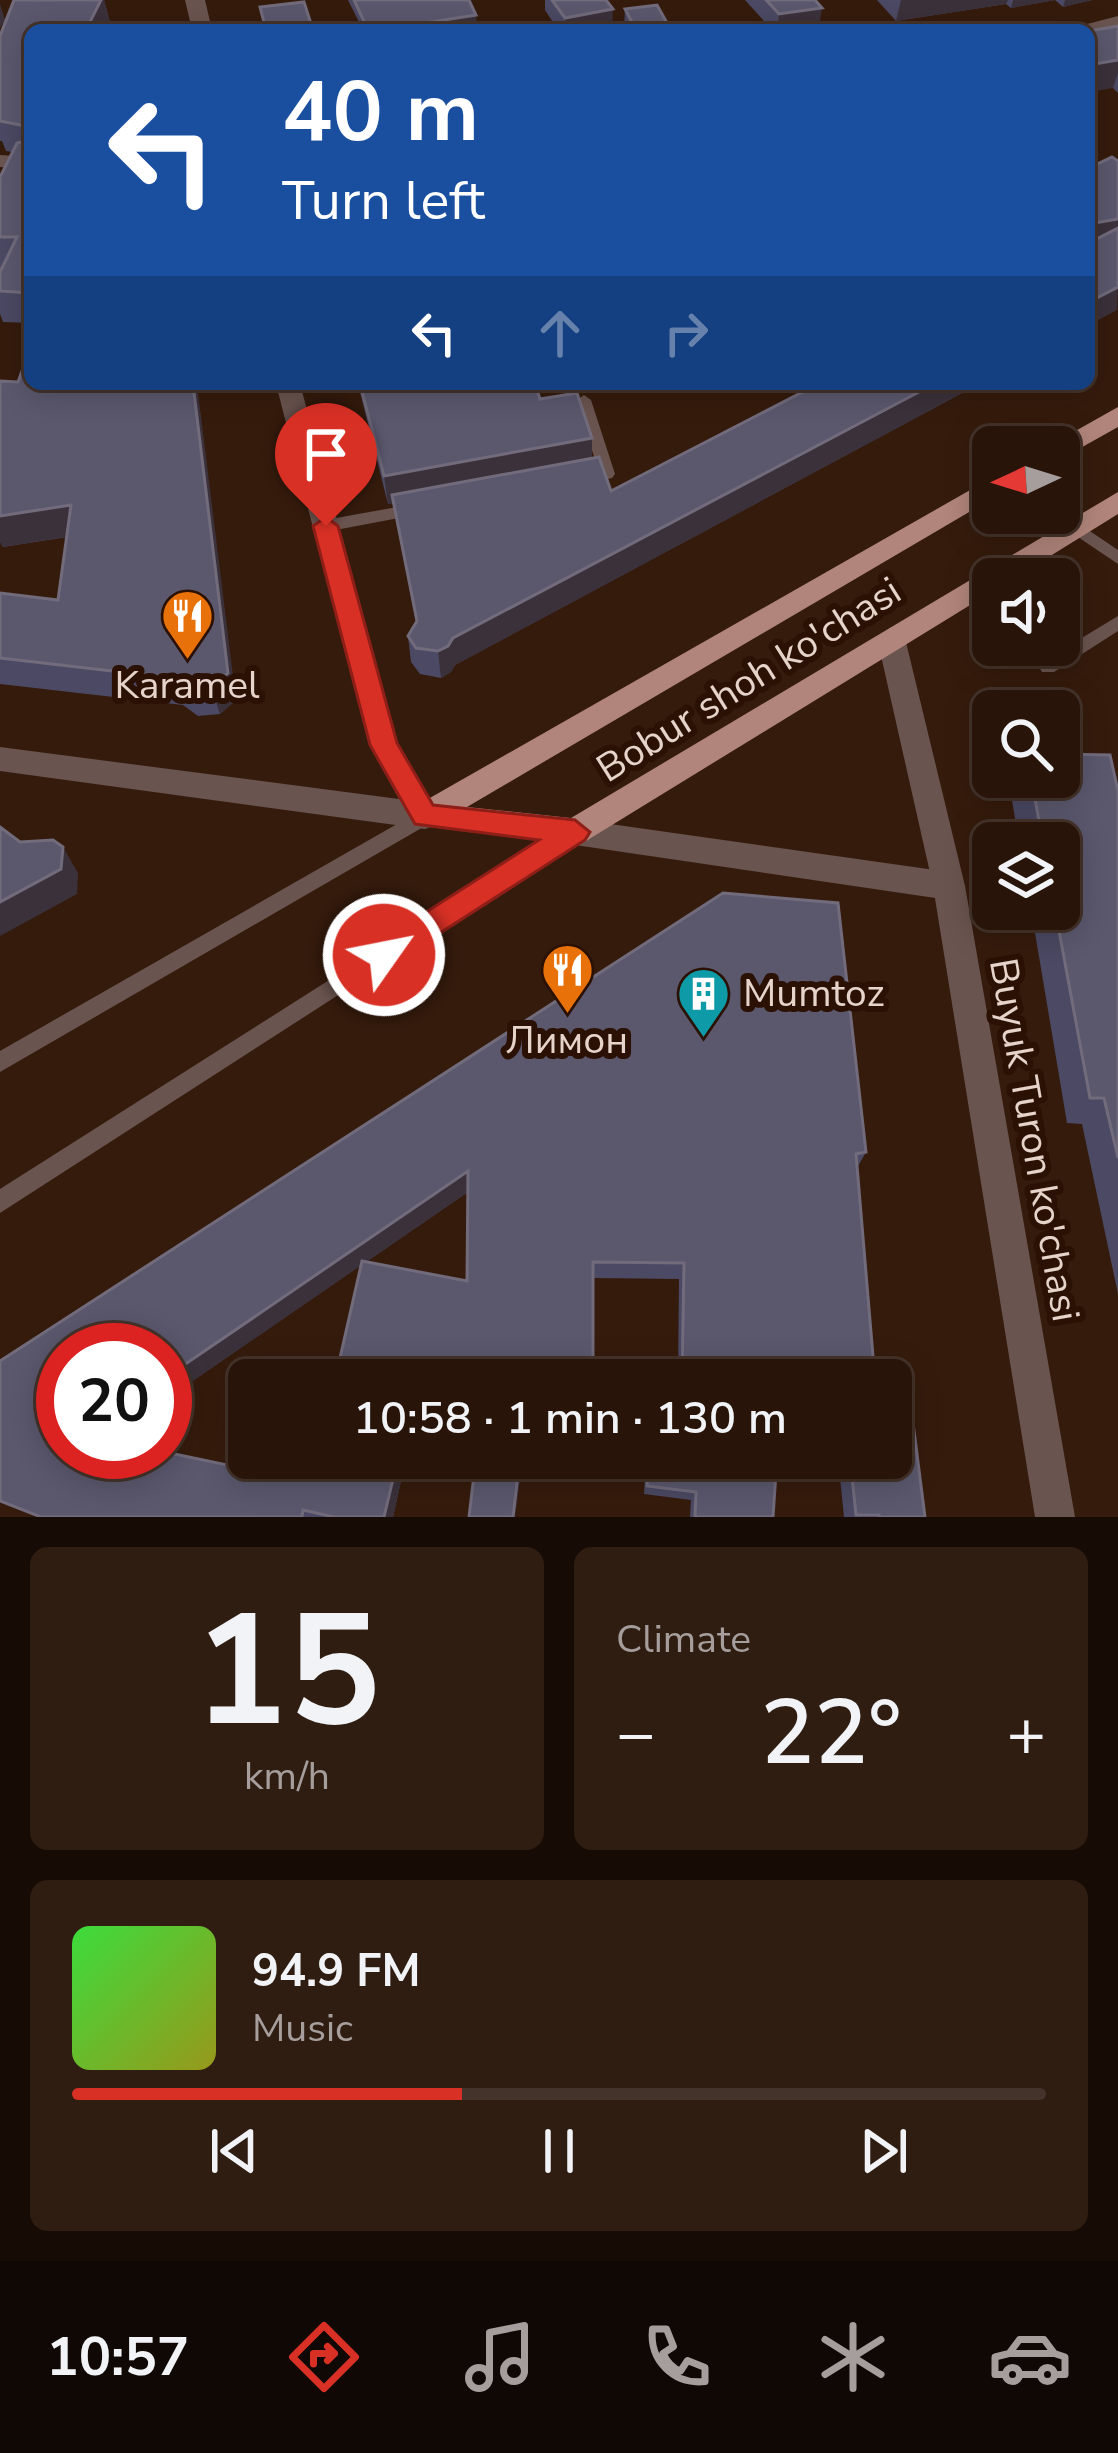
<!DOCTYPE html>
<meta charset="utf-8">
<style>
:root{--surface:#281409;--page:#301d12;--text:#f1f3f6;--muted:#a59e9c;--line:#44332a;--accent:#d93025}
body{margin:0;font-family:"Nunito Sans",sans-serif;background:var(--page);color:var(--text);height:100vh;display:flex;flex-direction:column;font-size:45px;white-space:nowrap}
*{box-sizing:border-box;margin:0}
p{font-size:39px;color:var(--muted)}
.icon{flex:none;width:66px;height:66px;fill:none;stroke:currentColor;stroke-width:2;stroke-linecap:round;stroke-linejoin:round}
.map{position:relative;height:1517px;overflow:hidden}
.details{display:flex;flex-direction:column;gap:30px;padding:30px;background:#160b05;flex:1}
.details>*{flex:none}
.guide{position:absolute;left:24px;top:24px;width:1071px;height:366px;border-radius:18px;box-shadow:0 6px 30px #0003,0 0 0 3px var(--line);background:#1a4fa0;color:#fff;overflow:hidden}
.needle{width:78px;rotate:266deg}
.tools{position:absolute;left:972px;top:426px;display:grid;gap:24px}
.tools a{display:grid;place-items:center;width:108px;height:108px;border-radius:18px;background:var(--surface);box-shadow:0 6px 30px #0003,0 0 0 3px var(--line);font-size:60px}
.speed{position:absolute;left:36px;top:1323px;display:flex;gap:24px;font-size:60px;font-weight:700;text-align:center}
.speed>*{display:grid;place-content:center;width:156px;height:156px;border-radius:50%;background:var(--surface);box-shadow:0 6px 30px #0003,0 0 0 3px var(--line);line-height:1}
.speed .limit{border:18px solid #d22;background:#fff;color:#111}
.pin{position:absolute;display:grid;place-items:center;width:102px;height:102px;color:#fff;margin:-123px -51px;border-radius:50% 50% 50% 0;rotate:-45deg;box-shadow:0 0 12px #0007}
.pin .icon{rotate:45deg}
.me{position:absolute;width:132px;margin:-66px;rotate:57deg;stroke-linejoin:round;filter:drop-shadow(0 0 9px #0008)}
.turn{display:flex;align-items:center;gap:42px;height:252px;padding:0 60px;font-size:54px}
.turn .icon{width:156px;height:156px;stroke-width:2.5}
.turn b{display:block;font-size:84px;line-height:102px}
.lanes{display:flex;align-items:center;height:114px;padding:0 60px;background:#0003;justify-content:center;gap:60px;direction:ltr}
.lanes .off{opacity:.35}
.big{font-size:90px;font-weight:600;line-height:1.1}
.details .widget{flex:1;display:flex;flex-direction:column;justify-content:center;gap:18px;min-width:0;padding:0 42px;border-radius:18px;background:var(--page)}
.details .dial{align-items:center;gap:0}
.dial b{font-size:156px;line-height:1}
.song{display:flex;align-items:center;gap:36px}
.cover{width:144px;height:144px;border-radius:18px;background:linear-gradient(135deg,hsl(120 70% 55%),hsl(60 70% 35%))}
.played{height:12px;border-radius:6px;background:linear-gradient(90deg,var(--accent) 40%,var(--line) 40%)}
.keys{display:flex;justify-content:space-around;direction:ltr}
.heat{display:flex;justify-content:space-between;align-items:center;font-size:66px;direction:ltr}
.details .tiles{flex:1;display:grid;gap:30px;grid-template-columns:1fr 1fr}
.widget:last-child{grid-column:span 2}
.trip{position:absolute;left:228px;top:1359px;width:684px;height:120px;border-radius:18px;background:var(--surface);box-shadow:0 6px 30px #0003,0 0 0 3px var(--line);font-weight:600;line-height:120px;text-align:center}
.tabs{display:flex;height:192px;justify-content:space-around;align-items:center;background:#100804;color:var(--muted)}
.tabs .icon{width:84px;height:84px}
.tabs .selected{color:var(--accent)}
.tabs b{font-size:54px;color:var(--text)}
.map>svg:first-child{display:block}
</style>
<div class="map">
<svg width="1118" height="1517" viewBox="0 0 1118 1517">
<rect width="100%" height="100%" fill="#351b0c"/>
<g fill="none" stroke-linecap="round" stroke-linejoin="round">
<path fill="#6a544f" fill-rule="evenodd" d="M584,395L591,400L615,474L612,478L583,485L577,483L575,479L577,475L598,470L577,400Z
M414,504L422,510L420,514L325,532L317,526L325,520Z
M1075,521L1118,550V564L1069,531L1067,527L1069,523Z
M1118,616V631L1054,672H1042L1039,667L1042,662Z
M425,808L432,810L434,816L432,822L0,1072V1051Z
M575,824L582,826L584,832L582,838L0,1213V1189Z"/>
<path fill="#6a544f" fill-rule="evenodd" d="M1118,16V28L1089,33L1064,30Z
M0,155L30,157V169L0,167Z
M575,819L949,872L960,876L965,886L960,896L949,900L575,845L564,841L559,832L564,823Z"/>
<path fill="#6a544f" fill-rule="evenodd" d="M185,0H205L212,30H192Z
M276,384H300L398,743L440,816L436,825L425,829L0,771V747L399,799L369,745Z
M891,627L905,638L965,886L1075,1517H1035L933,886L877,638Z"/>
<path fill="#b1857b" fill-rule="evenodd" d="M1118,407V427L1068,455L1059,458V447H1047Z
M993,477V498L467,807L571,818L1118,492V514L1013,579H993V591L586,841L575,845L414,825L410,816L414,807Z"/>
</g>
<path fill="#4b4963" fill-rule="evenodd" d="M14,0H104L111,26L109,30H30V323L3,322L0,314V272L2,268H0V177L12,152L6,151L2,141H0V36Z
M348,0H469L477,29L363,30Z
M545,0H606L612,30H558L545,10Z
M745,0H815L819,28L805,30H772Z
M877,0H1092L1063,7L1055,0L1011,8L1006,4L896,21Z
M625,9L671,30H624Z
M1118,26V93L1113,88Z
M0,381L18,382L236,700L220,714L198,716L183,705L0,684V593L58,600L67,537L3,547L0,542Z
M358,384H535L540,399L592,458L611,491L817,384H979L455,665L451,672L441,678L420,674L411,662L408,636L416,623L393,503L388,504Z
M1016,777H1059L1118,791V1294L1082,1124L1067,1123L1031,909H1059V843H1019L1010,788Z
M723,893L866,1152L857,1168L875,1380H678L679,1279L593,1278L592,1379H533L361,1265L165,1400L63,1452L280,1476L284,1458H406L393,1517H41L0,1501ZM468,1192L467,1281L366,1262Z
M646,1458H777L773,1517H690L691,1500L644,1494Z
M838,1458H891L925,1517H844Z"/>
<path fill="#3b313b" d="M101,0H104L111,26L109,30H86Z
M901,0H1008L1006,4L896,21Z
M1013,0H1055L1011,8Z
M1065,0H1092L1063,7Z
M0,4L5,20L0,28Z
M822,8L819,28L805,30H777L779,14Z
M613,9L612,30H565V18Z
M476,15L477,29L406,30L405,26Z
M1118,60V73L1113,88L1089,92V65Z
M1118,219V246L1089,251V224Z
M1118,283L1117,310L1089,325V302Z
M193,384H197L236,700L220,714L211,687Z
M934,384H979L455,665L451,672L441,678L438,651L453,638Z
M592,438V467L388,504L384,476Z
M71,505L83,534L3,547L0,542V516Z
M63,847L78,873L77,894L0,936V902Z
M468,1171L471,1190L165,1400V1378Z
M398,1458H406L393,1517H384Z
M520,1458H523L515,1517H513Z"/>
<path fill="#5b586e" stroke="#716b7c" stroke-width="3" d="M14,0H101L86,30H30V293L0,291V272L17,237H0V177L17,143L22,142L25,126L0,121V36Z
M354,0H469L476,15L405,26L408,30H368Z
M552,0H606L613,9L565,18Z
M766,0H815L822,8L779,14Z
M304,2L313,30H266L260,7Z
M657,5L671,30H636L625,9Z
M1118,26V60L1089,65V31Z
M1112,157L1118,161V219L1089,224V168Z
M1118,228V287L1089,302V243Z
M25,363L30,364V384H193L228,673L211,687L188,689L172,678L0,658V593L58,600L71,505L0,516V381L18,382Z
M360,384H535L540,399L577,393L592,438L384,476Z
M818,384H934L453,638L448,646L438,651L416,648L408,636L417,621L392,495L599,457L611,491Z
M1059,754L1110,755L1118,791V1158L1104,1098H1090L1055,909H1059V843H1043L1031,777H1059Z
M0,827L20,842L53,840L63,847L61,869L0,902Z
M723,893L838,903L866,1152L856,1154L875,1380H682L684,1263L593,1262V1367H532L530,1380H335L362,1261L467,1281L468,1171L165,1378V1350H63V1452H165L280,1476L284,1458H398L384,1517H334L303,1510L302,1517H41L0,1501V1361Z
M891,1405L911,1407L925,1517H879V1515H856L850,1458H891Z
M476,1458H520L513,1517H469Z
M649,1458H777L773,1517H695L696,1492L647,1486Z"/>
<path fill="#d93025" stroke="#8d1f18" stroke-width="3" d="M326,517L338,526L397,743L433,805L575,820L590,832L585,840L384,969L373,965L369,955L373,946L539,840L415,824L370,745L313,526Z"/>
<defs>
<symbol id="restaurant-pin" viewBox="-11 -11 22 30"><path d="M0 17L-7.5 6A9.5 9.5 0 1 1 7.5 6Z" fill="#e8710a" stroke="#2b1104"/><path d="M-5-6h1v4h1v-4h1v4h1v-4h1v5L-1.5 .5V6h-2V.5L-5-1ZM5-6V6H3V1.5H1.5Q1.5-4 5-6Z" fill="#fff"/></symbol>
<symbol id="building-pin" viewBox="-11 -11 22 30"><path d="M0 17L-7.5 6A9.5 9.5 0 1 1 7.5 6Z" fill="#0f9aa8" stroke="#2b1104"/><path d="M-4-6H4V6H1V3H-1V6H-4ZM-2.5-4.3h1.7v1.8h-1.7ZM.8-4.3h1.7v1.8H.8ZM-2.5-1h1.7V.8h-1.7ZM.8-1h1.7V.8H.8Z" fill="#fff"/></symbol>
</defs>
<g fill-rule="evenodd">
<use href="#restaurant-pin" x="158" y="586" width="59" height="81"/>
<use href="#restaurant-pin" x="538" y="940" width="59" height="81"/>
<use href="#building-pin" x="674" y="964" width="59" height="81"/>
</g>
<g text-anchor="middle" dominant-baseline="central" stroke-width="12" stroke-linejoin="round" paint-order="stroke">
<g font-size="39" fill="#e6d3ca" stroke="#2b1104">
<text transform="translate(749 680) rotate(-32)">Bobur shoh ko'chasi</text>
<text transform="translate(1034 1140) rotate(80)">Buyuk Turon ko'chasi</text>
</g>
<g font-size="39" fill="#e6d3ca" stroke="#2b1104">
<text x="187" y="685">Karamel</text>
<text x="743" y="993" text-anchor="start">Mumtoz</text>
<text x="567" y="1040">Лимон</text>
</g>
</g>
</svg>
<div class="tools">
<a><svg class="needle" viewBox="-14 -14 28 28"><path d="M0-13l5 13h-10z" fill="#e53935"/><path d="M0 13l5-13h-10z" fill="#a59e9c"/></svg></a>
<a><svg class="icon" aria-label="sound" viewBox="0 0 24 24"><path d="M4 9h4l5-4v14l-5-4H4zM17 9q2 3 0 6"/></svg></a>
<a><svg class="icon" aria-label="search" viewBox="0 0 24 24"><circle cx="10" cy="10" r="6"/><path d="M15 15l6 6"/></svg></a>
<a><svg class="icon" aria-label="layers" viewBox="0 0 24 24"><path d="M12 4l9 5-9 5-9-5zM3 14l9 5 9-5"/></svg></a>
</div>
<div class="speed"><div class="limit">20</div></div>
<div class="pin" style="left:326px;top:526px;background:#d93025"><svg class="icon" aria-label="arrive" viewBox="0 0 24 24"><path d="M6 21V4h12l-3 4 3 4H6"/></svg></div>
<svg class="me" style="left:384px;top:955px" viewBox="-20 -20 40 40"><circle r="17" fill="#d93025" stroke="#fff" stroke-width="3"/><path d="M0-11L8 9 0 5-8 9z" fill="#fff"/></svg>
<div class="trip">10:58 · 1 min · 130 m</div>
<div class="guide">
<div class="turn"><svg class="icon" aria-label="left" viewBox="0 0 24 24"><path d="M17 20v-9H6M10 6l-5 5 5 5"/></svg><div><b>40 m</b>Turn left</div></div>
<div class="lanes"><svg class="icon" aria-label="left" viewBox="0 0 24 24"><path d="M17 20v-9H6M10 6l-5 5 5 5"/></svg><svg class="icon off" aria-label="ahead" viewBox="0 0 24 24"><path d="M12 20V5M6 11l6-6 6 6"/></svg><svg class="icon off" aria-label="right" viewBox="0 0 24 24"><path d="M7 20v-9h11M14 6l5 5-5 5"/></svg></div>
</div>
</div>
<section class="details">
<div class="tiles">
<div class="widget dial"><b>15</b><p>km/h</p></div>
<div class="widget"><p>Climate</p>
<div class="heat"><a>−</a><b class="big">22°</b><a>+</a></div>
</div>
<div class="widget">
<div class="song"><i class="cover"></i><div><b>94.9 FM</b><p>Music</p></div></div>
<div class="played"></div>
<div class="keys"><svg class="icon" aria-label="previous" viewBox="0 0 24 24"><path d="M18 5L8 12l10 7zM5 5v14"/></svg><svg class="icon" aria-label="pause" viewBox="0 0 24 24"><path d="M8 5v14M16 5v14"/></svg><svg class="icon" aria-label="next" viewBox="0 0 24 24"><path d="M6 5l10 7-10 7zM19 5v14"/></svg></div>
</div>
</div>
</section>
<nav class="tabs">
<b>10:57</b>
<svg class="icon selected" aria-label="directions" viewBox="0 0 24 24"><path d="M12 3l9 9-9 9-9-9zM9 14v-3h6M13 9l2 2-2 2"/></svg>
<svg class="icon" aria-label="music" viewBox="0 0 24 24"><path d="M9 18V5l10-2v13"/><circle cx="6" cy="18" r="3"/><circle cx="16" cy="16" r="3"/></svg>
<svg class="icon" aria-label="phone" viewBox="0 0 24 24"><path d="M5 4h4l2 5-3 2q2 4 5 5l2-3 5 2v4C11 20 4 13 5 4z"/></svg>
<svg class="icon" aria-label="climate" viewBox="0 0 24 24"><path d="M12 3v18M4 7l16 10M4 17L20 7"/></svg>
<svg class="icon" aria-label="car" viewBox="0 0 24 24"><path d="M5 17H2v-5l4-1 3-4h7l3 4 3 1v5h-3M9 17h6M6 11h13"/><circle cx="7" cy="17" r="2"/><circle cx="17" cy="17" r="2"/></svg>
</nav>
